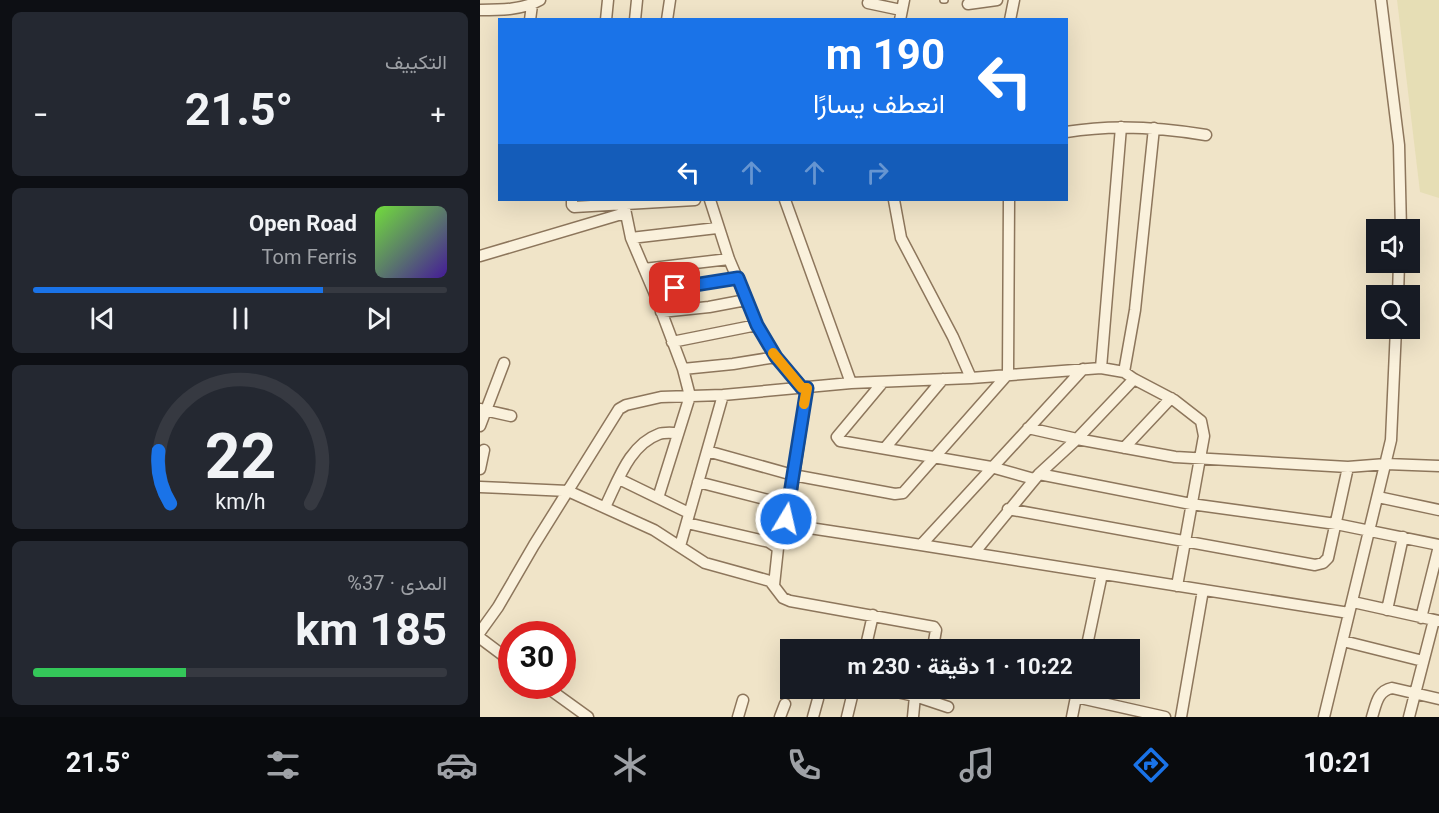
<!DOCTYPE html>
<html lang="ar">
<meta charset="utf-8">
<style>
:root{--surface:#171b24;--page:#242831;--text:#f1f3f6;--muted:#9ea1a6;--line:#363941;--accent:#1a73e8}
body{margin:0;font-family:Georgia,Vazirmatn,serif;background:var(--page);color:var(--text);direction:rtl;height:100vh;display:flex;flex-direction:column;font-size:22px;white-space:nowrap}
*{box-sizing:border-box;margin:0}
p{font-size:20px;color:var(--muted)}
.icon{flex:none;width:33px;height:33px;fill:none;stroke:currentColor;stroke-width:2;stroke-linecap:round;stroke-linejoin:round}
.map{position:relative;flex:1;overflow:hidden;direction:ltr}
.drawer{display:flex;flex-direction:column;gap:12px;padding:12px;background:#0d0f14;width:480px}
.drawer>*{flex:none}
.top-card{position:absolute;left:18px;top:18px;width:570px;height:183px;border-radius:0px;box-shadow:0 6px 24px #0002;direction:rtl;background:#1a73e8;color:#fff;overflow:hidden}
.buttons{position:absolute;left:886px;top:219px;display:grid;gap:12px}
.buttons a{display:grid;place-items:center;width:54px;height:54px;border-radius:0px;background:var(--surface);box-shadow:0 6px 24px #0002;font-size:30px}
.speed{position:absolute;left:18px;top:621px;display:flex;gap:12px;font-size:30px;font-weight:700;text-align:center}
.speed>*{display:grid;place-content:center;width:78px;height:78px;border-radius:50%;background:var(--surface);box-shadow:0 6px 24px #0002;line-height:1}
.speed .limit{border:9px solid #d22;background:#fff;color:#111}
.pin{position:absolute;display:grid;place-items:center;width:51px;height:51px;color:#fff;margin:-26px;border-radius:12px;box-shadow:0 3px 9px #0006}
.me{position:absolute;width:66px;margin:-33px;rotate:9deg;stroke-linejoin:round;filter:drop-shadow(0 0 4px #0008)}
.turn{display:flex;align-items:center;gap:21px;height:126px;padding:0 24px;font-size:27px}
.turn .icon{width:78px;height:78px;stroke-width:2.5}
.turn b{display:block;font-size:42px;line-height:51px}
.lanes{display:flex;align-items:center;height:57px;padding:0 24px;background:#0003;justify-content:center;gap:30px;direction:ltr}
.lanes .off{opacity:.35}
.big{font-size:45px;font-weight:700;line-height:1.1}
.drawer .widget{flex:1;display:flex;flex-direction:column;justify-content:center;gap:9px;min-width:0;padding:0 21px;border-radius:9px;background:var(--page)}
.drawer .dial{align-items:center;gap:0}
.dial svg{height:156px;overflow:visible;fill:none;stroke:var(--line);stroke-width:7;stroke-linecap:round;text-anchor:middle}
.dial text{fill:var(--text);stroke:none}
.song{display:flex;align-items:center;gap:18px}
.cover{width:72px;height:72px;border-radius:9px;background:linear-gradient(135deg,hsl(100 70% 55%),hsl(260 70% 35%))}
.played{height:6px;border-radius:3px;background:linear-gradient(90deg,var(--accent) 70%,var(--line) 70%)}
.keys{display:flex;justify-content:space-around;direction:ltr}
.heat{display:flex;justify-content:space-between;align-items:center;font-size:33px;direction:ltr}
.charge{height:9px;border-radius:4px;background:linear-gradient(90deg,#34c759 37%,var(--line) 0)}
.trip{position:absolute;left:300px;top:639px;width:360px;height:60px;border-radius:0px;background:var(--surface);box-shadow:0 6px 24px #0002;font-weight:700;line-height:60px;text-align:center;direction:rtl}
.menu{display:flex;height:96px;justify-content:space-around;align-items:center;background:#090b0e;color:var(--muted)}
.menu .icon{width:42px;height:42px}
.menu .active{color:var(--accent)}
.menu b{font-size:27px;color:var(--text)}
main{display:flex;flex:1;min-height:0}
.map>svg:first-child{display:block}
</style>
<main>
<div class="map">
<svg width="959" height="717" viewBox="0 0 959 717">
<rect width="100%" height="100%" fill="#f0e4c8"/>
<path fill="#e6deb5" d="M917,0H959V198L940,192Z"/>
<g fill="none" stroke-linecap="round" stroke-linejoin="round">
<defs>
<path id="lane" d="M463,0H465"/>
<path id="street" d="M901,0L919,145L921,230
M388,3L421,10
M488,4L517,0
M0,10C20,10 43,10 60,0
M50,20L52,5
M126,20L128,0
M155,20L157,0
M187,20L190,0
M420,20L424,0
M530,20L534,0
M586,132C633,124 680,127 726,135
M92,200V205L94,207L215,200
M230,200L249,259L277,325L296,357L323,388
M305,200L371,383
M414,200L421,238L473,337L491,378
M144,204L151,238L174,292L203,369L210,396L178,498
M151,238L237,228
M0,256L145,213
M164,269L249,259
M174,292L258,278
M918,296L919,262
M181,312L229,307L266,300
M192,342L277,325
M621,368L641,127
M203,369L253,364L296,357
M603,369L441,545L869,613
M644,372L655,310L674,128
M403,382L357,437L360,441L511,467L554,479
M327,388L307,522L310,525L441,545
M0,409L31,416
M0,426L24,363
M548,428L597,439L695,457L868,467L906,464L959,466
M405,448L463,379
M644,448L691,398
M227,451L313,475L415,494L423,493L528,374L529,200
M0,469L4,450
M559,474L711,504L856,524L959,545
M139,479L209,513
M218,482L308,505
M0,487L88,491L174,530L225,563L290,581L303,598L310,601L454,627L456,630L453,647L459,650
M898,497L959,510
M125,507C138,481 149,445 179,434C184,432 192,433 198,433
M528,509L835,565L843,563L848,558L868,467
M207,523L289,542L298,548L294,585
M200,546L243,395
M296,546L308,523
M494,553L559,474L597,439L654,379
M873,602L959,621
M907,610L923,537
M941,618L959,546
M0,632L18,607L54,545L139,409L146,405L181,397L243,395L371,383L491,378L621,368L644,372L654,379L694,400L721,421L724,436L697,586
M0,638L32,662
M863,641L943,661
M385,650L393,615
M606,650L622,574
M65,686L108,717
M398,688L435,696L468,707
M584,688L591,691L596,697L598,688
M258,717L263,700
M300,717L305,704
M333,717L338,699
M367,717L374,688
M433,717L435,696
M592,717L596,697L685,717
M701,717L723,590
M844,717L911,440L916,328
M892,717C896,705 897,691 912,688L959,699
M929,717L954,620"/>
</defs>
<use href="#lane" stroke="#8d765c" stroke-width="8"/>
<use href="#street" stroke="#8d765c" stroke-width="13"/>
<use href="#lane" stroke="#faf1dc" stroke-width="5"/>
<use href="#street" stroke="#faf1dc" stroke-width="10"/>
</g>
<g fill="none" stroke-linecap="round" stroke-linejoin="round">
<defs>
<path id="route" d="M195,288L258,278L277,325L296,357L322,388H327L306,519"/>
</defs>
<use href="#route" stroke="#114b97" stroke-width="15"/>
<use href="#route" stroke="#1a73e8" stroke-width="10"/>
<path stroke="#f59e0b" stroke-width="10" d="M293,353L322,388H327L324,404"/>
</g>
</svg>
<div class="buttons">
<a><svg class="icon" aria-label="sound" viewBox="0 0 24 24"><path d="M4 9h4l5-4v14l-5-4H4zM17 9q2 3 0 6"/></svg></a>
<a><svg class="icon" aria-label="search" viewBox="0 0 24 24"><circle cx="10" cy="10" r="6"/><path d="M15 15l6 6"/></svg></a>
</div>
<div class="speed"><div class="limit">30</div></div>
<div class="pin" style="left:195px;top:288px;background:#d93025"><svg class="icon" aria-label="arrive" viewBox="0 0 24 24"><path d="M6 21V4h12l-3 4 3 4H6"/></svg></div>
<svg class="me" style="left:306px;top:519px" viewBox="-20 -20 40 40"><circle r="17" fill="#1a73e8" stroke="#fff" stroke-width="3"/><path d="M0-11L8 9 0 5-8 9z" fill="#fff"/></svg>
<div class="trip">10:22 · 1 دقيقة · 230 m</div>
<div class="top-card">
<div class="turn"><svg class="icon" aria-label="left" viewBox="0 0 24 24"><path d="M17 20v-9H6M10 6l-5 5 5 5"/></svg><div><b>190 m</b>انعطف يسارًا</div></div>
<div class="lanes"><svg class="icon" aria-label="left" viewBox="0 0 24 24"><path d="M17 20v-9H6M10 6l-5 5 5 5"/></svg><svg class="icon off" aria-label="ahead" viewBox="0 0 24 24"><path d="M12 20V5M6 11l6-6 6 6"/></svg><svg class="icon off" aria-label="ahead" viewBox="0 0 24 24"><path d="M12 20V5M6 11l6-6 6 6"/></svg><svg class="icon off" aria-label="right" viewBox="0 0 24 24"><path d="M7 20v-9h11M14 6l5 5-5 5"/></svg></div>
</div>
</div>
<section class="drawer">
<div class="widget"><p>التكييف</p>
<div class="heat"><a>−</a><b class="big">21.5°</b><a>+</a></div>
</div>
<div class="widget">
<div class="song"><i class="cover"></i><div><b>Open Road</b><p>Tom Ferris</p></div></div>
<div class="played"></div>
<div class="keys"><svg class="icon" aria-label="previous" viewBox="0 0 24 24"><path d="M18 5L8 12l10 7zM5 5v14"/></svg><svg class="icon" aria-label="pause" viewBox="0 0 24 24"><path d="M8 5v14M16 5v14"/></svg><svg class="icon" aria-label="next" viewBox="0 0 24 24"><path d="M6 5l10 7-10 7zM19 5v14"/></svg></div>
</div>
<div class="widget dial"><svg viewBox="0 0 100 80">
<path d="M14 69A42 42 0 1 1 86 69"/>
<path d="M14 69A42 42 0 0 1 8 42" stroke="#1a73e8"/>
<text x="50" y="56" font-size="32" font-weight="700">22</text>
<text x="50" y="72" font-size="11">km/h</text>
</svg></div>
<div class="widget"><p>المدى · 37%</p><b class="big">185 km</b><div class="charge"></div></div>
</section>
</main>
<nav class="menu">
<b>10:21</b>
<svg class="icon active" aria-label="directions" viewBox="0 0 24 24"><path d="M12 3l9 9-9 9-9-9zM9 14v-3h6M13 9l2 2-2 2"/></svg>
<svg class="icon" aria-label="music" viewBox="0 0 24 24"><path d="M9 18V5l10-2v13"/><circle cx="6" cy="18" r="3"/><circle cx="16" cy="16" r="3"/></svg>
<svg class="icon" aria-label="phone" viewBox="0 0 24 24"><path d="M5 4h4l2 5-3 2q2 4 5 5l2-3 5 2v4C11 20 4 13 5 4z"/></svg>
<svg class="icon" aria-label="climate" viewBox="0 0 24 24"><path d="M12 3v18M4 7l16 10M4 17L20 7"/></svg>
<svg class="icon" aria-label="car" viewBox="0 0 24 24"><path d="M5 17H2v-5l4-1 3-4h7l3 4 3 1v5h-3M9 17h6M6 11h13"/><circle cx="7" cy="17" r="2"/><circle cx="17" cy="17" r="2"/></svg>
<svg class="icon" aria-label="filters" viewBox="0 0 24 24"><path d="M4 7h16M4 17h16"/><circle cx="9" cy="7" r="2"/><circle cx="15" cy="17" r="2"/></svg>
<b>21.5°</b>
</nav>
